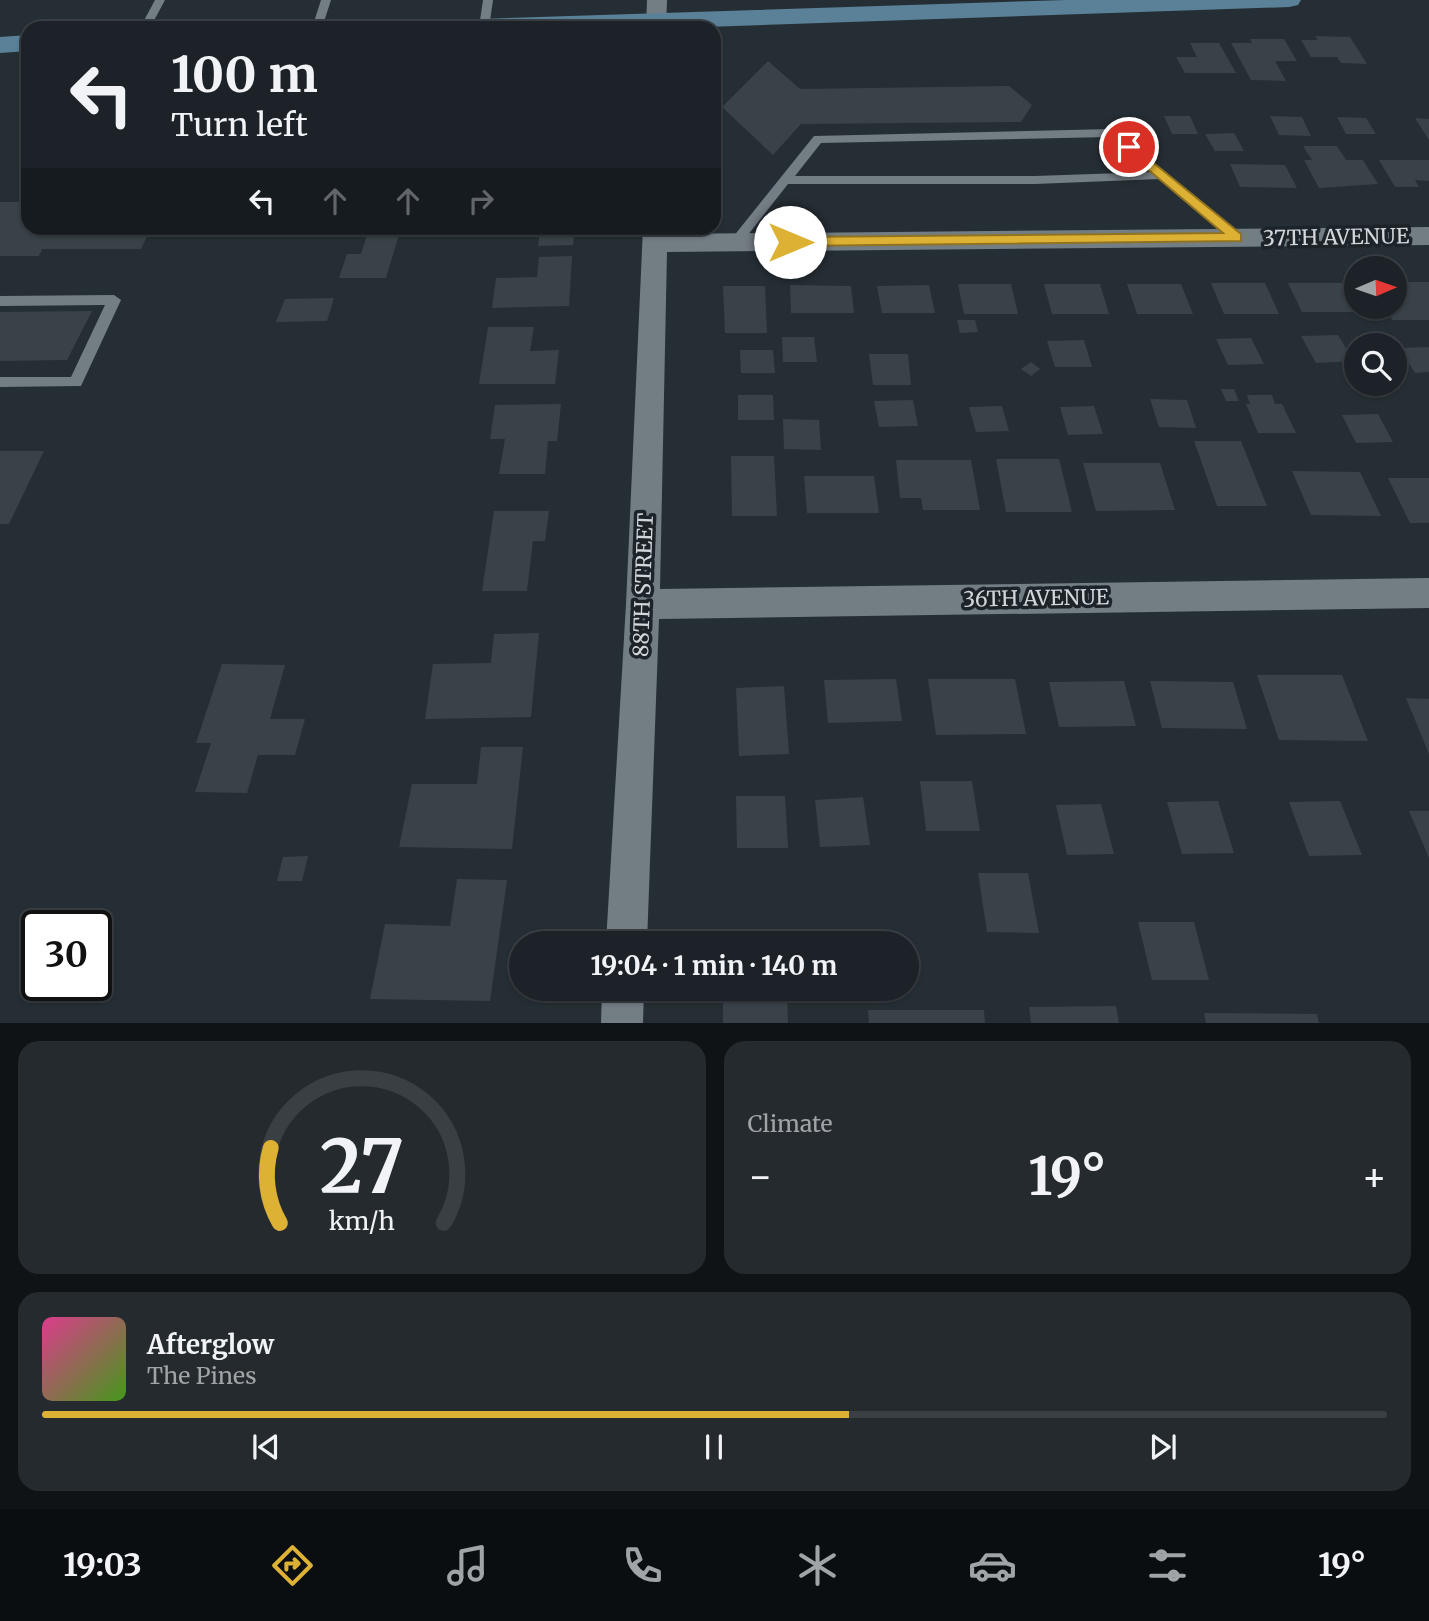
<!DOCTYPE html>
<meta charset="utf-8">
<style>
:root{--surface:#1c2227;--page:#252a2f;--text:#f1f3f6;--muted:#a0a4a7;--line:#3a3f44;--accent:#ddb133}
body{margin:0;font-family:Merriweather,serif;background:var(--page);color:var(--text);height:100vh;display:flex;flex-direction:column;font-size:26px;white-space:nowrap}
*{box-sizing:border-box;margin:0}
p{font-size:23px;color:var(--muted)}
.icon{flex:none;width:38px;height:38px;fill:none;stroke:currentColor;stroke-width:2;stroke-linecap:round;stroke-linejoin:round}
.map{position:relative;height:1023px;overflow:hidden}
.details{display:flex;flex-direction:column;gap:18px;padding:18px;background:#0f1315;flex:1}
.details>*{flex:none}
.banner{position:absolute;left:21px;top:21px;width:700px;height:214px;border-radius:21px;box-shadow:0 2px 5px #0004,0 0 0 2px var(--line);background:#1c2227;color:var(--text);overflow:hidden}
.needle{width:46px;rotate:88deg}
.fabs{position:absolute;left:1344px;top:256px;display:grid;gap:14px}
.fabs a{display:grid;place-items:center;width:63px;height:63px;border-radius:50%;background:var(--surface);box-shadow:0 2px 5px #0004,0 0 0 2px var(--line);font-size:35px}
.speed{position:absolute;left:21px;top:910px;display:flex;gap:14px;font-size:35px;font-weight:700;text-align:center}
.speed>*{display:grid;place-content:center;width:91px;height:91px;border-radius:50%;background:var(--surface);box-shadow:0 2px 5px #0004,0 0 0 2px var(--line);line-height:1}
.speed .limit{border:4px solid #111;border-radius:10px;background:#fff;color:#111}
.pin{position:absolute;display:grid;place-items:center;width:60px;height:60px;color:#fff;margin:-30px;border:4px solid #fff;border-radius:50%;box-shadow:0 2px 7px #0007}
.me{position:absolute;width:77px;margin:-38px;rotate:90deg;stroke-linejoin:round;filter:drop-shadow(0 0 5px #0008)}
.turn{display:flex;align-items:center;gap:24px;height:147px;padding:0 35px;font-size:32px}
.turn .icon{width:91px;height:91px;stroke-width:2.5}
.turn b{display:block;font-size:49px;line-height:60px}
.lanes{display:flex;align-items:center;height:66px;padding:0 35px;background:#0003;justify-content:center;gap:35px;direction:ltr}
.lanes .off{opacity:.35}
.big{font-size:52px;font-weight:700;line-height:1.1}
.details .tile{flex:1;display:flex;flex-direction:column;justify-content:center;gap:10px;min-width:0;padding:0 24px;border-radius:21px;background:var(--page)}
.details .dial{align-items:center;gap:0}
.dial svg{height:182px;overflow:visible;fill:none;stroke:var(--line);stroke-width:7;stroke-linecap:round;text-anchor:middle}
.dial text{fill:var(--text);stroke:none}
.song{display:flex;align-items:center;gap:21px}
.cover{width:84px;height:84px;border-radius:10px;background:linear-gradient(135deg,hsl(330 70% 55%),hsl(100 70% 35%))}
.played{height:7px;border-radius:4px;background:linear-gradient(90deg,var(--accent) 60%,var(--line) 60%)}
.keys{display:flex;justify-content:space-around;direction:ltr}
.heat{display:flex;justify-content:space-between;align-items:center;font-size:38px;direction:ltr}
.details .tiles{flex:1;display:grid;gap:18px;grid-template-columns:1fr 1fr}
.tile:last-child{grid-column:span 2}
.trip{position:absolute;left:509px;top:931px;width:410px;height:70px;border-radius:35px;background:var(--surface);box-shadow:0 2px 5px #0004,0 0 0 2px var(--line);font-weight:700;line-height:70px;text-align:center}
.menu{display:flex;height:112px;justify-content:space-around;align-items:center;background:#0b0e10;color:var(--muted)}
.menu .icon{width:49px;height:49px}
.menu .active{color:var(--accent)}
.menu b{font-size:32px;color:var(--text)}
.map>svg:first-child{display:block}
</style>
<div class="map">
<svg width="1429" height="1023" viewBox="0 0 1429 1023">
<rect width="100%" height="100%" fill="#252e34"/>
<path fill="#394248" d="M1315,36L1350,37L1367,64L1341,63L1337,57H1311L1301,40H1318Z
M1250,39H1284L1297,61H1275L1286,81L1251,80L1231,43H1252Z
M1190,43H1219L1236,73H1185L1176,57H1197Z
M768,61L800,89L1009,86L1032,105L1021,122L801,124L773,155L722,107Z
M1164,116H1190L1198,134H1172Z
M1270,116L1302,117L1311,136L1279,135Z
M1337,117L1366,118L1376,134H1346Z
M1415,118L1429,119V140Z
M1234,133L1244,151H1215L1205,134Z
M1303,146H1337L1346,160H1363L1378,184L1319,188L1304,160H1312Z
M1379,160H1429V181L1415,180L1419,187H1395Z
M1230,164L1285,165L1297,188L1240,187Z
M0,202H28V228H151L141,249H42L39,256H0Z
M369,228H401L386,278H339L347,254H361Z
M500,228H575L573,245L538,246L540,232H499Z
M572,256L569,306L492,308L496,278L537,277L539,257Z
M1395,282H1429V320H1392L1385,306H1395Z
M1211,283H1265L1279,314H1224Z
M1288,283H1350L1356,295V306H1362L1365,312H1302Z
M958,284H1011L1018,314H964Z
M1044,284H1100L1109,314H1052Z
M1127,284H1181L1193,314H1137Z
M790,285L851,286L854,313H791Z
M929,285L935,313H882L877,286Z
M723,286H765L767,333H725Z
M334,298L327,321L276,322L285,299Z
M92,311L67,360L0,361V312Z
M957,320H975L978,332L960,333Z
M488,327H534L530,351L559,350L555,384H479Z
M1338,335L1354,361L1316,363L1301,336Z
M782,337H814L817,362H783Z
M1251,338L1264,364L1228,365L1216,339Z
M1084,340L1092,367H1055L1047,341Z
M1429,347V372L1415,373L1399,348Z
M740,350H773L775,373H741Z
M869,354H908L911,385H873Z
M1031,362L1040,369L1031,376L1021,369Z
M1221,389H1234L1239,401H1226Z
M738,395H773L774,420H738Z
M1247,395H1272L1275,404H1282L1296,433H1258L1246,404H1250Z
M1150,399L1187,400L1196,428L1159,427Z
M913,400L918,426L879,427L874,401Z
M561,404L557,441H548L545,474H499L505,439H490L495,405Z
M1002,406L1009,431L976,432L969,407Z
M1094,406L1103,434L1068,435L1060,407Z
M1378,414L1393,442L1356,443L1342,415Z
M783,419L819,420L821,450L784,449Z
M1194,441H1241L1267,506H1217Z
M0,451H44L9,524H0Z
M731,456H774L777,516H732Z
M996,459H1059L1072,512H1006Z
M896,460H971L980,510H923L921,498H900Z
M1083,463H1160L1175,510L1096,511Z
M1292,471L1360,472L1381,516L1311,515Z
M804,476H874L879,513H807Z
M1388,478H1429V523H1410Z
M494,511H549L545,541H533L527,591H482Z
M539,633L531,717L425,719L433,664L491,663L494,634Z
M222,664L285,665L270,719H305L295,755H258L247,793L195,792L211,743H196Z
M1257,675H1342L1368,741L1279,740Z
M896,679L902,721L828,723L824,680Z
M928,679H1015L1026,734L936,735Z
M1124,681L1136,726L1059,727L1049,682Z
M1150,681L1233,682L1247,729L1162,728Z
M784,686L789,754L739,756L736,688Z
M1406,698L1429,699V754Z
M481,747H523L512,849L399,847L412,784H477Z
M920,781H972L980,831H926Z
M736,796H785L788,848H737Z
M863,797L870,845L820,847L815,800Z
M1218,801L1234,853L1182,854L1167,802Z
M1340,801L1362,855L1309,856L1289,802Z
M1101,804L1114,854L1067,855L1056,805Z
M1409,811H1429V858Z
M308,856L302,881H277L283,857Z
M978,873H1028L1039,933L987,932Z
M457,879L507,880L490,1001L370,999L385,924L450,926Z
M1138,922H1194L1209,980H1152Z
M723,989H787L788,1023H723Z
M1116,1006L1119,1023H1031L1029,1007Z
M868,1010H984L985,1023H869Z
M1204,1013L1317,1014L1319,1023H1206Z"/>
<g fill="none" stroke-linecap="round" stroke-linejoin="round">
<path fill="#737d84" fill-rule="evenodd" d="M155,0H165L150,28H140Z
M321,0H331L322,28H312Z
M483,0H493L489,28L479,27Z
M1112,129L1241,234V240H1233L1160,179L1035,184H788L740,245L735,246L729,242L814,136ZM1109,137L1151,172L1035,176H795L821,143Z
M114,295L121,300L81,386L0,387V377H71L105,305L0,306V296Z"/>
<path fill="#737d84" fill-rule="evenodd" d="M647,0H667L666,28H646Z
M1429,227V245L667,252L660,589L1429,578V608L659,619L647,943H606L626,604L643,228H667V234Z
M602,989H644L643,1023H601Z"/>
<path fill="#5a8197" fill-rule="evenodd" d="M1066,0H1301L1298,5L1289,7L677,28H437L441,23L450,20Z
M28,35V51L0,53V37Z"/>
</g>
<path fill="#ddb133" stroke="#907321" stroke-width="2" d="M1129,143L1241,234V241L790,246L784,242L790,237L1223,233L1125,150V145Z"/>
<g text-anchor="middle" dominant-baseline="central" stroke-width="7" stroke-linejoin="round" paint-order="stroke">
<g font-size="21" fill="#d2d7db" stroke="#1c242a">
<text transform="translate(1336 237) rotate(-1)">37TH AVENUE</text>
<text transform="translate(643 585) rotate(-88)">88TH STREET</text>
<text transform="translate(1036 598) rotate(-1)">36TH AVENUE</text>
</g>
</g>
</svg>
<div class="fabs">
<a><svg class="needle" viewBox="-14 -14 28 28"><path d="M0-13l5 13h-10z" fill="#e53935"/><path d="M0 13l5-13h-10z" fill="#a0a4a7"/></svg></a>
<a><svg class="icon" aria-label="search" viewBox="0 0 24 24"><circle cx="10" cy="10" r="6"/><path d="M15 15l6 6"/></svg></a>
</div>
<div class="speed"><div class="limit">30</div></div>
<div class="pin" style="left:1129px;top:147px;background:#d93025"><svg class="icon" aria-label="arrive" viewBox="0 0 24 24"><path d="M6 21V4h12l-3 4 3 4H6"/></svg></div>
<svg class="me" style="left:790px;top:242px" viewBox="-20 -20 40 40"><circle r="19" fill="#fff"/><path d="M0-13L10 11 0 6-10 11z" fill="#ddb133"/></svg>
<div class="trip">19:04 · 1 min · 140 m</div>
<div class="banner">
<div class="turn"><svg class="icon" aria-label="left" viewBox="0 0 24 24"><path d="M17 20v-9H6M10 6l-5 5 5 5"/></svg><div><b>100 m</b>Turn left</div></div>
<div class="lanes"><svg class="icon" aria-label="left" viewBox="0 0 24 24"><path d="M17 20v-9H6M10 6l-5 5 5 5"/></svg><svg class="icon off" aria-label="ahead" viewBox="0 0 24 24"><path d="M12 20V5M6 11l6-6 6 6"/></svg><svg class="icon off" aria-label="ahead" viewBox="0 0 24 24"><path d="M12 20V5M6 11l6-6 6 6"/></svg><svg class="icon off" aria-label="right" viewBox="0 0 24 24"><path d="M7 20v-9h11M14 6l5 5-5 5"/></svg></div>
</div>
</div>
<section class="details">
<div class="tiles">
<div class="tile dial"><svg viewBox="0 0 100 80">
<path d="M14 69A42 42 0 1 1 86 69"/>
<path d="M14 69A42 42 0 0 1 10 36" stroke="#ddb133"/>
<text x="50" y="56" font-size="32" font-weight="700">27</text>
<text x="50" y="72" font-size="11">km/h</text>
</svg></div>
<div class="tile"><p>Climate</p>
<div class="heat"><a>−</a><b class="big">19°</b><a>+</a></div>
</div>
<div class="tile">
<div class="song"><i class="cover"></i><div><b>Afterglow</b><p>The Pines</p></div></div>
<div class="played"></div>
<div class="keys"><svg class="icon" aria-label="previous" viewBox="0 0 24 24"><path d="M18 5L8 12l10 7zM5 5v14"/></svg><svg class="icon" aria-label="pause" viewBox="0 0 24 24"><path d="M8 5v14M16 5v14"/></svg><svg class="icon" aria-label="next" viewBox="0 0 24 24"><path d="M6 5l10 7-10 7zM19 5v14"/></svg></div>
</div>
</div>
</section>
<nav class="menu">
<b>19:03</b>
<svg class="icon active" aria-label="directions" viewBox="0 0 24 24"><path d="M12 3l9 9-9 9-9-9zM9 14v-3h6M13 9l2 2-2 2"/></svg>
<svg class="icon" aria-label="music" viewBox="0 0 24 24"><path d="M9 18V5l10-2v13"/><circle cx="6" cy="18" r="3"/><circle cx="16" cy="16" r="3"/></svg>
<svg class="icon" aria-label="phone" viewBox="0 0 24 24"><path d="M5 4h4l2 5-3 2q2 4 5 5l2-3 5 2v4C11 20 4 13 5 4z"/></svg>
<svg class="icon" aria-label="climate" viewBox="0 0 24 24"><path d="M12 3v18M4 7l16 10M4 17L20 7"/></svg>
<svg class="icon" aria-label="car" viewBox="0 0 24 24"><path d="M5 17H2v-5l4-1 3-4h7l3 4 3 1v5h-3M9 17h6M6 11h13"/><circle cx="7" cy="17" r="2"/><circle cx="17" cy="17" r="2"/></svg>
<svg class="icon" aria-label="filters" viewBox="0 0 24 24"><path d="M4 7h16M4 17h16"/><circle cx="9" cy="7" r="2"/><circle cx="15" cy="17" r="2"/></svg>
<b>19°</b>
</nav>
